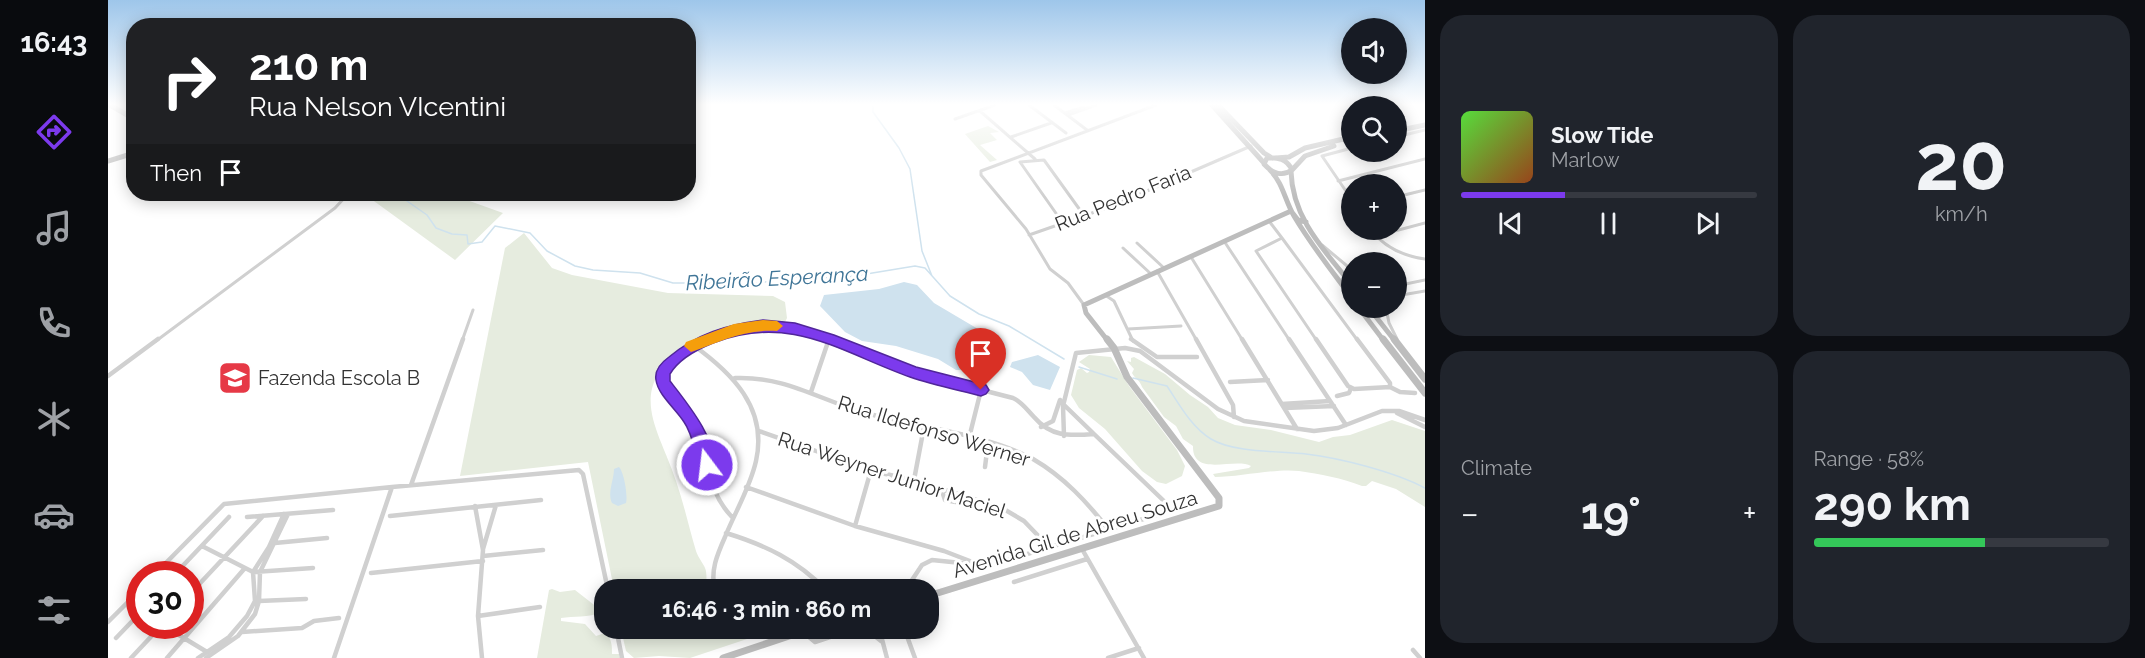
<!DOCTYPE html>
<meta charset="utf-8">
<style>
:root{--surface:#171b24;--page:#20242c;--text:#f1f3f6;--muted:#9ea1a6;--line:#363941;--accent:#7c3aed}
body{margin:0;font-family:Raleway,sans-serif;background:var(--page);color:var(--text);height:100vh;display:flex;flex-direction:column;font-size:22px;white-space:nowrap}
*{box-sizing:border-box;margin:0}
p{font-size:20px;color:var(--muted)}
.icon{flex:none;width:33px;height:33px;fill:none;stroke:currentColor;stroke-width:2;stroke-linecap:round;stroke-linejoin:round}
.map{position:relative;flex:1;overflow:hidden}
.panel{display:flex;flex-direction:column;gap:15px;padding:15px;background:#0d0f14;width:720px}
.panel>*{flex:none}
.banner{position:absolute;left:18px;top:18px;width:570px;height:183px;border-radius:24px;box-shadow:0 3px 15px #0003;background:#202124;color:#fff;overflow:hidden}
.buttons{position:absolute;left:1233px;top:18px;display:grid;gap:12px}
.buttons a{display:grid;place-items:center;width:66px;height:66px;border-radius:50%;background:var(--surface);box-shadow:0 3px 15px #0003;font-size:30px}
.speed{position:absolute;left:18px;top:561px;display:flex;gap:12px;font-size:30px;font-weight:700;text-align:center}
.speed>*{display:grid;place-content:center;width:78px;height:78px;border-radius:50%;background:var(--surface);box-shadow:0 3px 15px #0003;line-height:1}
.speed .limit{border:9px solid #d22;background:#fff;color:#111}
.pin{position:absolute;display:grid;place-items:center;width:51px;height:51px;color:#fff;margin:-62px -26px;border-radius:50% 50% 50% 0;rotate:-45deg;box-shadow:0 0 6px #0007}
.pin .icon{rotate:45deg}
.me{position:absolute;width:66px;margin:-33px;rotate:345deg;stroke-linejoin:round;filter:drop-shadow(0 0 4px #0008)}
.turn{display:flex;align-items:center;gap:21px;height:126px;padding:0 24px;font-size:27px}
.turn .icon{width:78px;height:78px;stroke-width:2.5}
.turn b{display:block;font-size:42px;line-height:51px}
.then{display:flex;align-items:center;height:57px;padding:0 24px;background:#0003;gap:12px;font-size:22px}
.big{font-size:45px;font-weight:700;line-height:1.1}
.panel .card{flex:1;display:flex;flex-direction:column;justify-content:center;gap:9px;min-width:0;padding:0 21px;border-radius:24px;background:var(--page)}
.panel .dial{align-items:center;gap:0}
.dial b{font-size:78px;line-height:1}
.song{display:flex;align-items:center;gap:18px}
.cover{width:72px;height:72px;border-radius:9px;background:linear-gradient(135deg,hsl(110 70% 55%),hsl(20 70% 35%))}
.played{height:6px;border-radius:3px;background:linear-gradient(90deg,var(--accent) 35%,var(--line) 35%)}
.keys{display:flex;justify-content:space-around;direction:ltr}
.heat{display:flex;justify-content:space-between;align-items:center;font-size:33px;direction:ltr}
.charge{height:9px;border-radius:4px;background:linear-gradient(90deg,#34c759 58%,var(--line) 0)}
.panel .tiles{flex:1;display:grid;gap:15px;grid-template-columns:repeat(2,1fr)}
.trip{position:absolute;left:486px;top:579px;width:345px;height:60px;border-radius:24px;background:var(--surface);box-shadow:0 3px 15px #0003;font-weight:700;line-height:60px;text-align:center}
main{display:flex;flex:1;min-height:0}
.menu{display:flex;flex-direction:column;width:108px;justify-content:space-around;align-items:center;background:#090b0e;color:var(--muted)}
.menu .icon{width:42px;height:42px}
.menu .selected{color:var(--accent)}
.menu b{font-size:27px;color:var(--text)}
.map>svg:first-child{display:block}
</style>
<main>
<nav class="menu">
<b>16:43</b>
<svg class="icon selected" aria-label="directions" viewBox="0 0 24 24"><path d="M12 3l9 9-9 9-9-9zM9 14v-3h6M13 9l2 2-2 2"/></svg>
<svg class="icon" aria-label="music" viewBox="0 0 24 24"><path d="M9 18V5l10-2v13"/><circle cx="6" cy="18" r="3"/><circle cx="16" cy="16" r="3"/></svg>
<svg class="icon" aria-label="phone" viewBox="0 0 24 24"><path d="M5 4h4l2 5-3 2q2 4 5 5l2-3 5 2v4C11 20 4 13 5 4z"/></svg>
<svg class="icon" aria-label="climate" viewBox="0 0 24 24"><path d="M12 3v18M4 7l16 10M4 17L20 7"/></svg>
<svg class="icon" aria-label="car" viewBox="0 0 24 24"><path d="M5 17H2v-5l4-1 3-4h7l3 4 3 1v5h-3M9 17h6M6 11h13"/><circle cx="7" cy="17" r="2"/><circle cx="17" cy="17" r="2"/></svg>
<svg class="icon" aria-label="filters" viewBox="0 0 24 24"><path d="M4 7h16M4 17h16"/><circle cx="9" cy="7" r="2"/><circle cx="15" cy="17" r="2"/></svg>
</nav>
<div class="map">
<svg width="1317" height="658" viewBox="0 0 1317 658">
<rect width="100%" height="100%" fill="#fff"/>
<path fill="#e6ecdf" d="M880,126L891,132L882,133L889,140L872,145L889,160L882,162L857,134Z
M249,194H342L395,213L347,260L259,196Z
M416,233L444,268L464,275L560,293L665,296L677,302L679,318L676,324C640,322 601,327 572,350C518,393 552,431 568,481C576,504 581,528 588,551C590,558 597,565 598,571C599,577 598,584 599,589H506L480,462L352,476L397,248Z
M981,355L1003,357L1021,386L1069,450L1077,466L1074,476L1058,484L1049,482L1034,471L997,429L971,408L963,395L969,370L973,368L979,373L981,372L982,369L971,362Z
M1026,357L1057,374L1082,395L1100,407L1110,418L1127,425L1163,430L1211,442L1225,437L1242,435L1284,420L1317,431V507L1288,489L1264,481L1258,486H1254C1234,478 1212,474 1191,471C1168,468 1132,477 1107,477L1105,474L1141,468L1143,466C1127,457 1084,478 1085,446L1075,439L1068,426L1056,417L1034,387C1032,380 1027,379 1024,373L1026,369L1019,361L1023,362V358Z
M444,589L452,592L467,590L490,608L492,612C482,618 465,616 453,618V621L477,624L488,636L497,633C504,638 504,646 504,654H511L512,658H429L441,590Z
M634,628L648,631L639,639L582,658L551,656L526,658L518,651L513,629Z"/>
<path fill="#cfe2ee" d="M796,282L809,285L826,303L870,329L883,354L893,363L889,369L848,370L830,359L788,346L754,341L737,332L712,306L716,295L771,289Z
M930,355L952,367L942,390L925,385L914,372L902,367L904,362Z
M511,467C516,472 520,496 518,503L510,506L504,503C499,493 506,480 506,469Z"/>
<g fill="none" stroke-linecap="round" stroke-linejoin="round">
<path stroke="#cfe2ee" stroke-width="1.5" d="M765,105V112L791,148L802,169L814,251L824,276
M289,194L319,215L328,228L344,234L359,235L360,244L374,242L387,226L422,233L439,251L467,266L485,270L532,273L565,283H600L618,279L635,284L678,280L681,277L734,278L807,266L817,268L842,296L871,314L901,326L956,359
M971,367L1009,379
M1025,378L1059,386C1071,404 1084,428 1103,439C1126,453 1171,451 1198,454C1232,458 1287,472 1317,488"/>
<path stroke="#d0d0d0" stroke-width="3" d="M921,105L958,133
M946,105L979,130
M872,111L927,159
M957,113L976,107
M960,115L988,105
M847,119L887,105
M903,137L943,123
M1288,137L1317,130
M1244,148L1214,156L1244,200
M1230,181L1317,159
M1288,197L1317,190
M952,219L912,162L936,160L972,210
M1161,221L1174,238
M1263,230C1277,248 1295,256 1317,259
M921,235L1004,206L1143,146
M1268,236L1317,223
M1174,238L1250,341
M1174,238L1148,251L1209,341
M1116,241L1182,341
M1029,243L1056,268
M1214,245L1244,270
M1015,248L1043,274
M1083,257L1135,341
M1049,271L1089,341
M1288,286L1317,280
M997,295L1006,301L1025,341
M1288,296L1317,291
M976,305L960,283L942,269L918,229L873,175V171L1048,105
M1278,308L1281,323L1289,339
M1020,329L1073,326
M48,341L227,208L240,194
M354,341L365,310
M594,341C642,322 675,325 724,341"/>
<path stroke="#d0d0d0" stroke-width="4.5" d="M598,339C580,346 553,360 555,382C563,399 579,410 588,427C603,459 597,489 624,517
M719,339L804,372L905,398C914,402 919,410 926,417C943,437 961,436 986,434L1057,502V511L1052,514L886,564L873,565L824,560L814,565L802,583L786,590
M1023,339L1049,357H1089
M1088,339L1125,405L1126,417
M1134,339L1189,429
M1181,339L1238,425
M1208,339L1240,386L1246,389L1282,387V383L1249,339
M585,345C624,373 660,408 648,461C642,488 627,512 617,537C609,555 602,571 607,590
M0,376L50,339
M627,378C678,376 711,400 758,413C810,427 878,434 925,459C956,477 979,502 1001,530
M1122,382L1160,380
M1282,387L1292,392L1307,393
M703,392L721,339
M1229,396L1241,393L1243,388
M952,401L985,433
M1174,404L1222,401
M1177,408L1226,406
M1289,413L1317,427
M933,427L945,421L952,400
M651,431L768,472L806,480L894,508L916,521L941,547
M956,436L955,406L968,353L1017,348L1032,351L1110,409L1136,421L1206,431L1230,428L1274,411H1291L1317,420
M861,438L873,390
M877,467L880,443
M806,480L816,427
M303,485L355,339
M638,487L747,526L836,551L867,563
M833,488L837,500L853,503L864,498
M367,506L375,550L370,616L374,658
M282,516L433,500
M139,517L225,510
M747,526L763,470
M618,533C657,545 689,560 718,590
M167,543L219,538
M94,546L145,572L205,568
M375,549L388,505
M974,549L1036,658
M375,556L435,550
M263,573L375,561
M47,574L116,504L284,487
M67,574L121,517
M906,582L979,559
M82,594L155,516
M151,601L198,599
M370,616L432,607
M0,622L32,590
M56,626L99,652
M508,628L514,658
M757,628L773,641
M771,628L779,658
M796,628L807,658
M134,632L194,628L206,621L231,618
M695,632L707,642L749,628
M8,638L32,613
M1305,650L1312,658
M23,658L53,626
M59,658L137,568
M90,658L121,637L139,616L147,601L145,572L161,547L176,514
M98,658L130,636L147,614L151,601L152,572L180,514
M226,658L284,487L471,470L475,474L500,590
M1000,658L1031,648"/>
<path stroke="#bdbdbd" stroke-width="5" d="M2,105L26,119
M1104,105L1156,163
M1110,105L1156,153L1164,158
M1288,131L1317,125
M1159,158C1170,157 1179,159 1184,170C1174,177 1164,173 1156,164Z
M1168,158L1181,157L1197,148L1244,137
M0,161L26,153
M1162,170C1175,183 1177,201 1186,216C1203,245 1224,271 1244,298
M1184,170L1197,156L1226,146
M1183,171C1184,218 1216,250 1244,285
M1251,308L1276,341
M1261,308L1287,341
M1000,341L978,313L976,305L1183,211L1190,220L1198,222"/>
<path stroke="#bdbdbd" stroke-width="7" d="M1275,339L1317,393
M1286,339L1317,379
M820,596L1111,506V498L1019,377L1006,348L999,339
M615,658L705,628"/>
</g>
<linearGradient id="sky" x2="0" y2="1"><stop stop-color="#9ec6ea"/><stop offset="0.53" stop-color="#fff"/><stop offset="1" stop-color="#fff" stop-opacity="0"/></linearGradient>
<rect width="1317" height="197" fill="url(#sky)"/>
<path fill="#7c3aed" stroke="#51269a" stroke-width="1.5" d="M655,320L687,323L726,335L808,367L878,385L881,390L878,394L873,396C850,390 825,385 802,377C732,352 683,313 605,343C590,349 571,359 562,374V381C576,399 615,446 604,470L599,472L593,470C586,454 586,436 576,422C568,409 550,395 548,380C546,369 554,362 561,357C590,333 618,325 655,320Z"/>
<path fill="#f59e0b" d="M655,320L669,321L675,326L669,331C636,329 612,342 583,352L576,346L578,342L626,324Z"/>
<defs>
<symbol id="university-square" viewBox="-11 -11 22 22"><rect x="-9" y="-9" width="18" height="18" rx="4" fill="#e63946" stroke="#fff"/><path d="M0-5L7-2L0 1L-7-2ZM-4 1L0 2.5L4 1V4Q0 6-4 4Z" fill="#fff"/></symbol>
</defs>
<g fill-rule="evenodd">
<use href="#university-square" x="108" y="359" width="38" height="38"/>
</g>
<g text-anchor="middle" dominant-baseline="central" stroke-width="6" stroke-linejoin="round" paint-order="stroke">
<g font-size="20" fill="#333" stroke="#fff">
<text transform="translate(1015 198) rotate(-22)">Rua Pedro Faria</text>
<text transform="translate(826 431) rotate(17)">Rua Ildefonso Werner</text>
<text transform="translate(784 475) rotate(18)">Rua Weyner Junior Maciel</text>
<text transform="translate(967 534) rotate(-17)">Avenida Gil de Abreu Souza</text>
</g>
<g font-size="20" fill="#333" stroke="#fff" text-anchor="start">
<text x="150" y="378">Fazenda Escola B</text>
</g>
<g font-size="21" font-style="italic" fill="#3f7597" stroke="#fff">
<text transform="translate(669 278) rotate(-3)">Ribeirão Esperança</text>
</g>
</g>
</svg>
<div class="buttons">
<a><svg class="icon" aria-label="sound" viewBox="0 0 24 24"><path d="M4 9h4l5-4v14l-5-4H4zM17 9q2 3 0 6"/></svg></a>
<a><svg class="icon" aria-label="search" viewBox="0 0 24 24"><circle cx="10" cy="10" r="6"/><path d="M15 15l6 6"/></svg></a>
<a>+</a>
<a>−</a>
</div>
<div class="speed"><div class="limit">30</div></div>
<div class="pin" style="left:873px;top:390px;background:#d93025"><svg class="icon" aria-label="arrive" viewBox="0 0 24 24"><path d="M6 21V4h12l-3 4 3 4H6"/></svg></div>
<svg class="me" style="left:599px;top:465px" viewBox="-20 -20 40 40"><circle r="17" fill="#7c3aed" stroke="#fff" stroke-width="3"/><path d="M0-11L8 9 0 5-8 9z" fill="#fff"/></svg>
<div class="trip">16:46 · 3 min · 860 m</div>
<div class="banner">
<div class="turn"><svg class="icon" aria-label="right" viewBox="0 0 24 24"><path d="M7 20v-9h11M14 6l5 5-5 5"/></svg><div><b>210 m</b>Rua Nelson VIcentini</div></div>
<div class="then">Then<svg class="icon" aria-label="arrive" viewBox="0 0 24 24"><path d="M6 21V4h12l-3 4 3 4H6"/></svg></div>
</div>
</div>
<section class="panel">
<div class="tiles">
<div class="card">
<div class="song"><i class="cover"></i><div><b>Slow Tide</b><p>Marlow</p></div></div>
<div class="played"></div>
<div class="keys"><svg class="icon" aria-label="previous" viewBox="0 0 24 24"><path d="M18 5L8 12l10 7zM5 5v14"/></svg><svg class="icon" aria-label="pause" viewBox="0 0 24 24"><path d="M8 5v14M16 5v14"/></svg><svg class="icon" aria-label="next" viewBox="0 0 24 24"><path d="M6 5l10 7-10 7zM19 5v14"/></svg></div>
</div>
<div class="card dial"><b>20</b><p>km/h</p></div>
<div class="card"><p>Climate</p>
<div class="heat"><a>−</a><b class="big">19°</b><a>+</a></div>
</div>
<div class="card"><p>Range · 58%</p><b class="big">290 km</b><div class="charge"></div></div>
</div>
</section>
</main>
